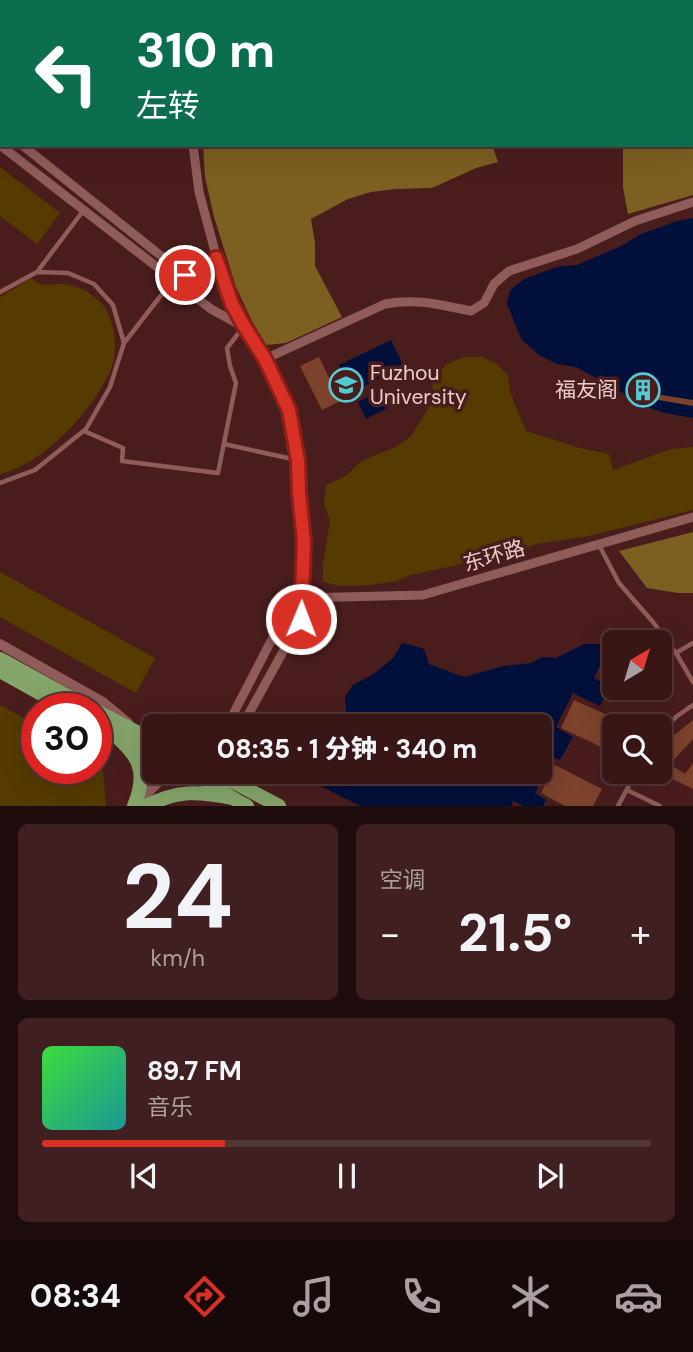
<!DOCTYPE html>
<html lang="zh">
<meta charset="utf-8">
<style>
:root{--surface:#381616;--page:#3f1f1f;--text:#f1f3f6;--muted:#ab9fa1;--line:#523535;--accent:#d93025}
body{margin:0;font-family:"DM Sans","Noto Sans SC",sans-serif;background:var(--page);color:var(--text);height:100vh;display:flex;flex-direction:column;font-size:26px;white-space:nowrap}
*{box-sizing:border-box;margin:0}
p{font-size:23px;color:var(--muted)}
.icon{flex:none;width:38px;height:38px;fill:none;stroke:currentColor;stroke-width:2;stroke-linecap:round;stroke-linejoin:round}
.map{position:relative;height:806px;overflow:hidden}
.side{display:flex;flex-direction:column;gap:18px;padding:18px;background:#1f0c0c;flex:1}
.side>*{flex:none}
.hud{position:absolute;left:0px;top:0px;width:693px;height:147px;box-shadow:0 7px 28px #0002,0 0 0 2px var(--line);background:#0b6e4f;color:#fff;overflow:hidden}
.needle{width:46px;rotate:38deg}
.fabs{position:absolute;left:602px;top:630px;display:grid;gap:14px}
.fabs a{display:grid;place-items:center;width:70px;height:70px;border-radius:10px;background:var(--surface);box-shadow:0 7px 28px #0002,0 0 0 2px var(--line);font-size:35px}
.speed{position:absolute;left:21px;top:693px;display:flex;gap:14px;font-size:35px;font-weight:700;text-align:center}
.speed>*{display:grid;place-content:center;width:91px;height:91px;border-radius:50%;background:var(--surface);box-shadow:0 7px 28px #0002,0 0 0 2px var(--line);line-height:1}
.speed .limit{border:10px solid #d22;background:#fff;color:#111}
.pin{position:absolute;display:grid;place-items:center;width:60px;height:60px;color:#fff;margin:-30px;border:4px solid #fff;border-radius:50%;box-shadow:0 2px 7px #0007}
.me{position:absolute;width:77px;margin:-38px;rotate:1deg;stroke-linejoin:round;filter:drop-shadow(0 0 5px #0008)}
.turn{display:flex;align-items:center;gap:24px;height:147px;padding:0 21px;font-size:32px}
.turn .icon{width:91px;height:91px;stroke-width:2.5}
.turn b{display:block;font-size:49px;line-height:60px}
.big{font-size:52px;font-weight:800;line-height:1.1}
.side .tile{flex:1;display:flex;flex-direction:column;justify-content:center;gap:10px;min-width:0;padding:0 24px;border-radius:10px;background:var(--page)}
.side .dial{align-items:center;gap:0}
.dial b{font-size:91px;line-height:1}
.song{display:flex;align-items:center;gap:21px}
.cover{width:84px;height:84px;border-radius:10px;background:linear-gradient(135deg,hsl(120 70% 55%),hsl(180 70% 35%))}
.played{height:7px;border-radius:4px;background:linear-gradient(90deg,var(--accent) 30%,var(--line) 30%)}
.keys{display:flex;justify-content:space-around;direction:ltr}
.heat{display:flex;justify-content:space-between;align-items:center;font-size:38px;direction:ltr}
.side .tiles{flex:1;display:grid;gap:18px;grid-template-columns:1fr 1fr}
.tile:last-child{grid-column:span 2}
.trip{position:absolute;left:142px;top:714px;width:410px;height:70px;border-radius:10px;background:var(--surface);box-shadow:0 7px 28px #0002,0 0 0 2px var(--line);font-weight:800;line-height:70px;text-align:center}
.dock{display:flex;height:112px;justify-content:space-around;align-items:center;background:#160909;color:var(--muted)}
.dock .icon{width:49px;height:49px}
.dock .active{color:var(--accent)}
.dock b{font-size:32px;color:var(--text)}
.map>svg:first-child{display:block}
</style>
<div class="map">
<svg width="693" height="806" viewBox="0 0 693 806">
<rect width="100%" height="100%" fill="#4a1d1d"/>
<path fill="#553b00" d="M0,167L60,213L37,244L0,216Z
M31,278C35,281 40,285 45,285C48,286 52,284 55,284C71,283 87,289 99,301C106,307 109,315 112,324C116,337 116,352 112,366C98,406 42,466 0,474V297Z
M464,357H481L497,364L508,376L511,395L526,431L580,448L609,454L613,470L671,449L693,447V510L589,536L536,544L504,556L482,557L457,565L410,575L396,581L371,585L340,586L323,582V564L330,521L324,504L326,485L346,476L359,463L375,455L396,447L411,436L432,403L433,383L446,364Z
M0,572L155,658L136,693L0,617Z
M0,705L37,725V768H96V757L102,760L106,806H0Z"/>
<path fill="#7d5f21" d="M195,0H693V195L628,214L623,187V145H691V2H194Z
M203,145H492L498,162L476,168L432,188L395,189L371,192L348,199L311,219L315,243V266L342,317L286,343L266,345L251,319L236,287L214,217L205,177Z
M693,532V593H678L647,588L619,551Z"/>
<path fill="#01103b" d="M693,218V418L665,413L650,408L576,367L557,364L539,355L522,340L517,329L507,304L510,290L524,279L557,267L577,265L621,246L641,234L677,221Z
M391,340L404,367L352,392L339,365Z
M383,389L391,406L366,419L358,402Z
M402,643L408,644L424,649L429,664L464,677L503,666L531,663L542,657L556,658L584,644H599L604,647L607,651L594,678L610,687L600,706L573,693L556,727L573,737L560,760L553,757L535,793L546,800L543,806H523L514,801L511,806H360L293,772H539V726H347L345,697L353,685L375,673L394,657Z"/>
<path fill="#7c422c" d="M319,357L340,401L322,410L300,366Z
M633,375L652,379L649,393L693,400V406L636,396L638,388H630Z
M614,652V684L601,678L603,674L599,672L608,655L612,657Z
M621,688H654L647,701Z
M574,700L627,724L626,726H614V753L561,728Z
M693,720V739L670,764L685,774L693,763V789L660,773V752L672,737Z
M555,765L602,789L593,806H565L541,793Z"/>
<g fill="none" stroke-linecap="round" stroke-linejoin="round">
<path stroke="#905c5a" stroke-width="4.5" d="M37,272L68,273L94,284L113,305L124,343
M0,292L37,272L83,211
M84,431L123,448L122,461L218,473L236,383L230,366L227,348L244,326
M224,444L297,460
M0,483L35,470L86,429L110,387L124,343L173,280
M599,545L619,583L653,622L676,653L693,682
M676,653L693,643
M660,733L677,716L693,705
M627,790L660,806
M618,806L636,772"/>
<path stroke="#905c5a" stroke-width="9" d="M182,2L183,0
M0,128L2,129
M0,145L211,309L242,326
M22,145L185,275C201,278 207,270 216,258
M193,145L199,192L220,270L232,305L244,326L265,359L289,409L298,461V492L304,542L301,619L242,726
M265,359L385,304C417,298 440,305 471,311L484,303L494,284L509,271L577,249L635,221L693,202
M301,598L423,595L693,517
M227,726L285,614L301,598"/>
<path stroke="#905c5a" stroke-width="10" d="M0,644L103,702L128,723
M135,806L168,772"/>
<path stroke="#85a56a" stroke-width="14" d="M0,659L91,709
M0,671L68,709
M96,711L154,741
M96,723L154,753
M110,731C138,754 149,770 134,806
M190,772C210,782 227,796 247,806
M215,772L279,806
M146,806C178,790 197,791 232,798"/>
</g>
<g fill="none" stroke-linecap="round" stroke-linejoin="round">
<defs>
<path id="route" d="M185,275C201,278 207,270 216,258L232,304L244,326L265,359L289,410L298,461L299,492L304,542L301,619"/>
</defs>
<use href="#route" stroke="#8d1f18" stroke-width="18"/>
<use href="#route" stroke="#d93025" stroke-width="12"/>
</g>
<defs>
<symbol id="university-ring" viewBox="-11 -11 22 22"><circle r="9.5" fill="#4a1d1d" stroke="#51ccd5" stroke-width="1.5"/><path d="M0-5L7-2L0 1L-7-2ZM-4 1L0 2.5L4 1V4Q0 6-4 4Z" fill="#51ccd5"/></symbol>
<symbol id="building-ring" viewBox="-11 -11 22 22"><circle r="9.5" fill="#4a1d1d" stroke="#51ccd5" stroke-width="1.5"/><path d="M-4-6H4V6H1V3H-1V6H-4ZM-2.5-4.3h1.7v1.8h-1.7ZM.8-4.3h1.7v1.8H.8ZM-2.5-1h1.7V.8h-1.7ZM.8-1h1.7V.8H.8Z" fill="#51ccd5"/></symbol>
</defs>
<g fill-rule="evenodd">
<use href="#university-ring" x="327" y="366" width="38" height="38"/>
<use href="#building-ring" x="624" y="371" width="38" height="38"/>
</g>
<g text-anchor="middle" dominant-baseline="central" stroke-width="7" stroke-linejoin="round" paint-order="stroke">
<g font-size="21" fill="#ebccca" stroke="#4a1d1d" text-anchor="start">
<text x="370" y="373">Fuzhou<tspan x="370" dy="24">University</tspan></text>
<text x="618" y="390" text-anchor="end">福友阁</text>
</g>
<g font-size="21" fill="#ebccca" stroke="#4a1d1d">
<text transform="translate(494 556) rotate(-16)">东环路</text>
</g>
</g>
</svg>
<div class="fabs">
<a><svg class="needle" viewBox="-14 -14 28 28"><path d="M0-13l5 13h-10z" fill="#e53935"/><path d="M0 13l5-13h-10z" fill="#ab9fa1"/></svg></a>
<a><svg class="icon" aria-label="search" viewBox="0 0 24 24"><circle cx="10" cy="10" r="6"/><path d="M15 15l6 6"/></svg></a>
</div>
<div class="speed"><div class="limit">30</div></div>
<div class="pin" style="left:185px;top:275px;background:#d93025"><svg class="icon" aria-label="arrive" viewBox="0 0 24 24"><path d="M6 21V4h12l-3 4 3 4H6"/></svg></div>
<svg class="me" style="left:301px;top:619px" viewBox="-20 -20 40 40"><circle r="17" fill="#d93025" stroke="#fff" stroke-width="3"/><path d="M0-11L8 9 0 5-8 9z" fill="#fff"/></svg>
<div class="trip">08:35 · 1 分钟 · 340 m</div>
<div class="hud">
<div class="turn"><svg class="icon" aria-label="left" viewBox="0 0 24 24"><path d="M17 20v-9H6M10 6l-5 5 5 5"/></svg><div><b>310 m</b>左转</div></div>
</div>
</div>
<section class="side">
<div class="tiles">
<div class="tile dial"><b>24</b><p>km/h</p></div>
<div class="tile"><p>空调</p>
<div class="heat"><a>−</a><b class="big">21.5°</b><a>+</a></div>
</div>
<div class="tile">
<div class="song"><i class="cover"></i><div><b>89.7 FM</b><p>音乐</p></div></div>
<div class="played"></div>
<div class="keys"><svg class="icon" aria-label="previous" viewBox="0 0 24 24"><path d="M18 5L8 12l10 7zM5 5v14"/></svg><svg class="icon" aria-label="pause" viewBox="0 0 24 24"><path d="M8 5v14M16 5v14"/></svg><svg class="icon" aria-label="next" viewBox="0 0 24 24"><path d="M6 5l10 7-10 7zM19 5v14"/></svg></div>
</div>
</div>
</section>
<nav class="dock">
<b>08:34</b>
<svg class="icon active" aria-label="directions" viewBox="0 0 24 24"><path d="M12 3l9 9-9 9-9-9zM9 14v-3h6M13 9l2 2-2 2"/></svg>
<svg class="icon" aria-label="music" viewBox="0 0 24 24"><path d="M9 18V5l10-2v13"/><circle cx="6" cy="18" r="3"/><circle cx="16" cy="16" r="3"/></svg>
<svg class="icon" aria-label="phone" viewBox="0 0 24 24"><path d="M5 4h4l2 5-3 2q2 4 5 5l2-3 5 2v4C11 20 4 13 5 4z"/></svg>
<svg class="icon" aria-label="climate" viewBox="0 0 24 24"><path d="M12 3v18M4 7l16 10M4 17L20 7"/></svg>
<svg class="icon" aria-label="car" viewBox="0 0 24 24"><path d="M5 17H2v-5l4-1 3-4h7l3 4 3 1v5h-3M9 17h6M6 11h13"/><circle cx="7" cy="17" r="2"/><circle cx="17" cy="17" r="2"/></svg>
</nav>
